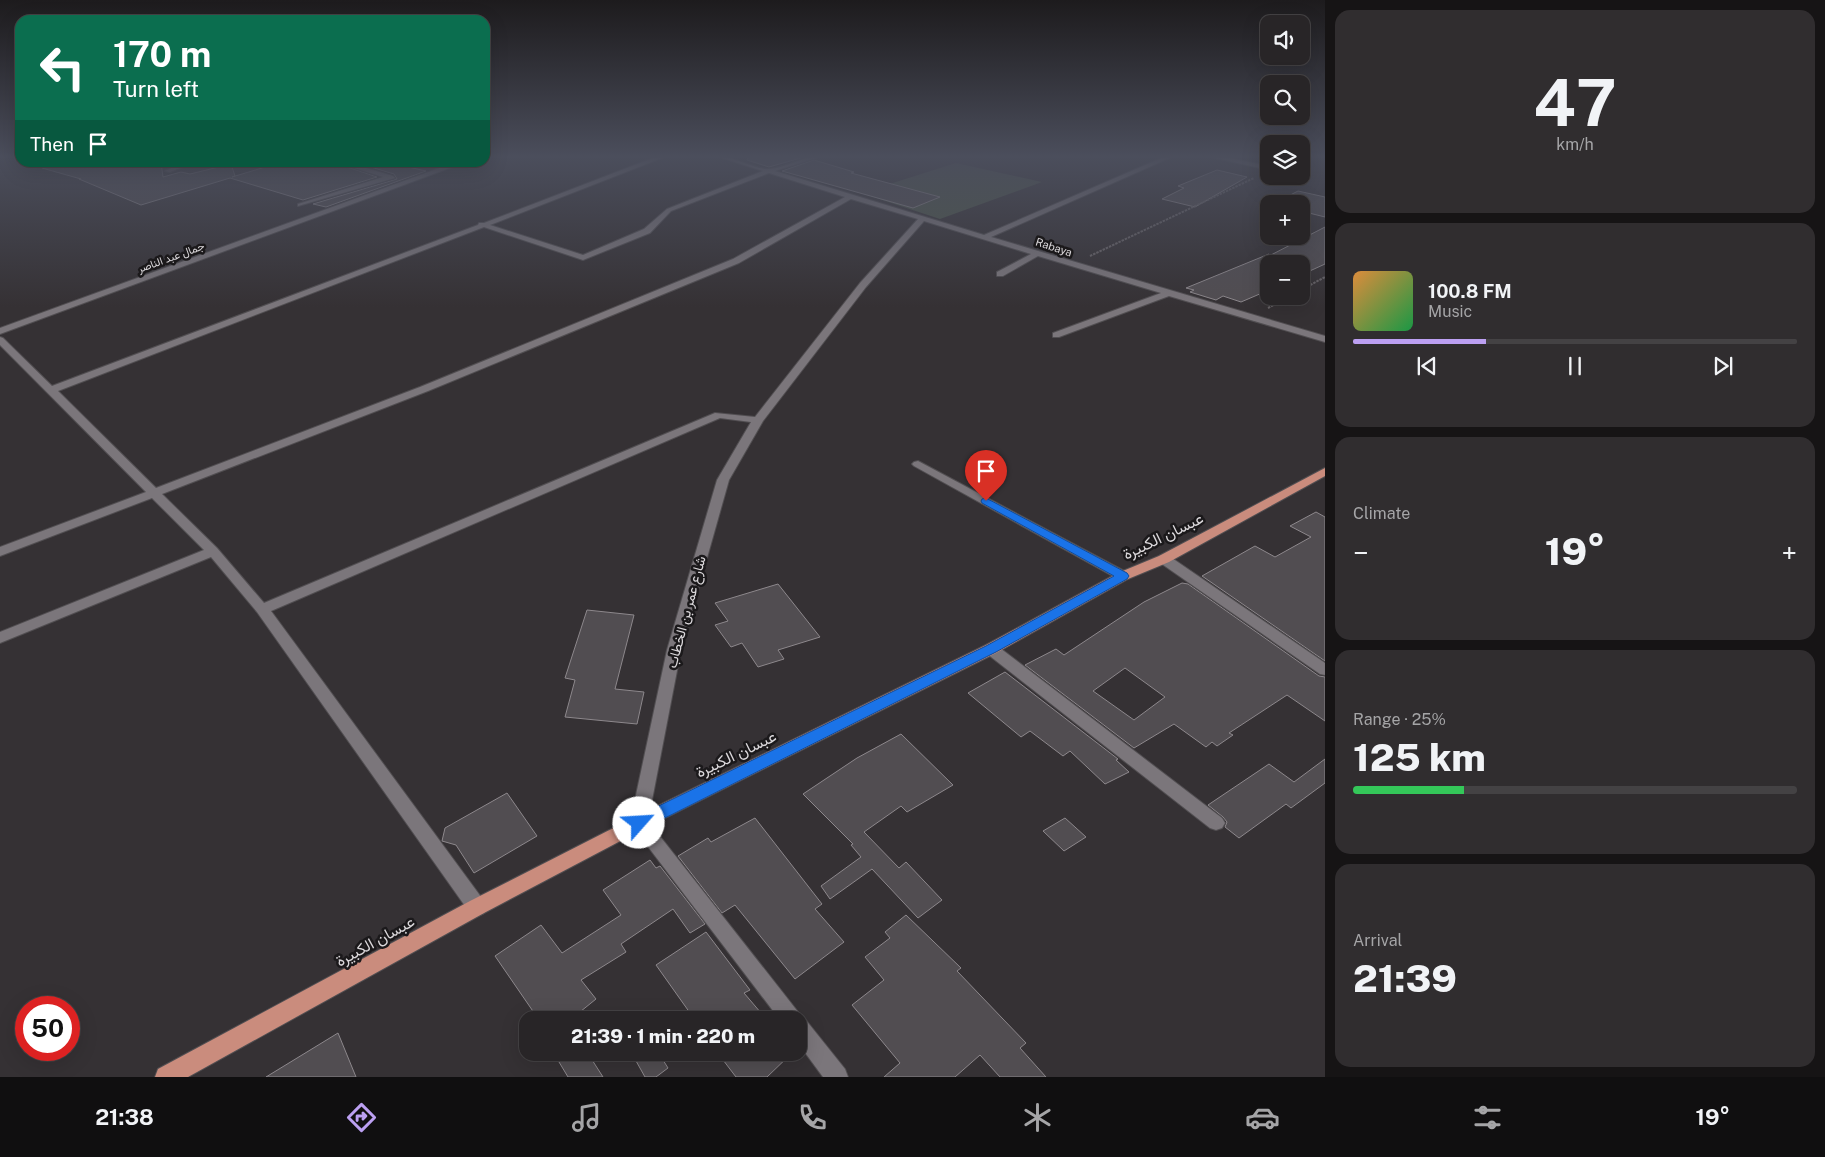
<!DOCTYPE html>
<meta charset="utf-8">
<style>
:root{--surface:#282527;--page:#302d2f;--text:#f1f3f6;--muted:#a5a5a7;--line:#444244;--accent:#bca0f2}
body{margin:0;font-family:"Public Sans",Vazirmatn,sans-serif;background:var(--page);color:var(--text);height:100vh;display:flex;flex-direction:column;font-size:19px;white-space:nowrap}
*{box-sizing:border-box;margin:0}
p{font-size:16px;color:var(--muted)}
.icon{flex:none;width:28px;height:28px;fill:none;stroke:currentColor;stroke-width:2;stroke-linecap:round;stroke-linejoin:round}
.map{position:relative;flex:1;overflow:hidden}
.side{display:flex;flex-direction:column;gap:10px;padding:10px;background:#161415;width:500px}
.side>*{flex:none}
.banner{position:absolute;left:15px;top:15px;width:475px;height:152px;border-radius:15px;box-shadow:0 5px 20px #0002,0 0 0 1px var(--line);background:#0b6e4f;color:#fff;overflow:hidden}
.fabs{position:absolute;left:1260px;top:15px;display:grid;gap:10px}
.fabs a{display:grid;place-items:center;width:50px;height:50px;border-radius:10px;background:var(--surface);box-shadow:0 5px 20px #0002,0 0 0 1px var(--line);font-size:25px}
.speed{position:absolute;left:15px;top:996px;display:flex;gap:10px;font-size:25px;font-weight:700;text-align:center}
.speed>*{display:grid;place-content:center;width:65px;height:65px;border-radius:50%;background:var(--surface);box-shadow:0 5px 20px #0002,0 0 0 1px var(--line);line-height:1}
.speed .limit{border:8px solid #d22;background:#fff;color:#111}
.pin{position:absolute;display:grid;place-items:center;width:42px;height:42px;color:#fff;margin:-51px -21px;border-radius:50% 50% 50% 0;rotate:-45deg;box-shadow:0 0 5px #0007}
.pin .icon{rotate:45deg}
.me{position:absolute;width:55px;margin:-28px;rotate:64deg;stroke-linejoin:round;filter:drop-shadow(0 0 4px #0008)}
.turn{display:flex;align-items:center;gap:18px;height:105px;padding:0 15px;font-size:22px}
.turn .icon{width:65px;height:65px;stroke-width:2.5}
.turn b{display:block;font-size:35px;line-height:42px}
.then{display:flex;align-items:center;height:48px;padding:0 15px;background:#0003;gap:10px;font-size:19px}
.big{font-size:38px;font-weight:800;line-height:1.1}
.side .widget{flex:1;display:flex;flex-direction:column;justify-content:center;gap:8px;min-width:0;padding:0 18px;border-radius:15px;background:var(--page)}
.side .dial{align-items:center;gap:0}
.dial b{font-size:65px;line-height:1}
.song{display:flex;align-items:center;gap:15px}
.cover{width:60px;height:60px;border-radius:8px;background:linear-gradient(135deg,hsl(30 70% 55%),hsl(140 70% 35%))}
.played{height:5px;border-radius:2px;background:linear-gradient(90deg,var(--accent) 30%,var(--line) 30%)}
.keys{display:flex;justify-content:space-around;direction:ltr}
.heat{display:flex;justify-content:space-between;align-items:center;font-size:28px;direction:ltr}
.charge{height:8px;border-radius:4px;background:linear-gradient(90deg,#34c759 25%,var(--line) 0)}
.trip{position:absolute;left:519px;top:1011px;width:288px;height:50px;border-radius:15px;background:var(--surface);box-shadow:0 5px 20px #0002,0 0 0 1px var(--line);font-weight:800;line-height:50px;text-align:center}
.tabs{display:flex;height:80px;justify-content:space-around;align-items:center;background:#100f10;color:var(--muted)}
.tabs .icon{width:35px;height:35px}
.tabs .on{color:var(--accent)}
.tabs b{font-size:22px;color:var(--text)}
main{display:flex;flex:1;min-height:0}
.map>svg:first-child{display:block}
</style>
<main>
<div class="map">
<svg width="1325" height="1077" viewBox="0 0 1325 1077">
<rect width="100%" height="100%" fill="#353134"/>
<path fill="#4c5748" d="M956,163L1042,182L940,219L861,193Z"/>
<path fill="#514d51" stroke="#8d888c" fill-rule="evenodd" d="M748,156H800L804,157L769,167L747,160Z
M814,160L854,172L851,173L940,197L913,208L782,171Z
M42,162H161L163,177L181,172L190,174L231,164L235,176L232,177L282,162H333L377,177L303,200L230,178L141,205L79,179H81L42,168Z
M354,162H386L426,171L326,207L313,204L397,179L394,174Z
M1217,170L1247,177L1195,207L1162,199L1184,188L1178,186Z
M1298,191L1325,197V217L1301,211V204H1273Z
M1325,227V264L1301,275V264H1269V290L1241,302L1223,296L1216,300L1190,292L1194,290L1186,288L1269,254V256Z
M1316,512L1325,517V661L1202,576L1255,546L1275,557L1311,537L1290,526Z
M1182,583L1188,584L1319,676L1325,677V721L1287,695L1229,733L1233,735L1217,746L1212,742L1206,747L1174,724L1134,748L1025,665L1056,649L1064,655L1144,602ZM1125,668L1165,697L1134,720L1093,691Z
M778,584L820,637L778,650L784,659L758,667L742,643L731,647L715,625L728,621L715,603Z
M587,610L634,615L615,689L644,692L637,724L565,717L575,680L565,678Z
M1005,672L1118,759L1116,760L1129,772L1105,784L1070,751L1063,756L1030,731L1021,737L968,693Z
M901,734L953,785L907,812L901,806L864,832L899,868L906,862L942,900L918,918L872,869L830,899L821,886L861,857L851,845L853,844L803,794L857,758Z
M1325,759V783L1291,808L1286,804L1239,838L1225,827L1227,822L1223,817L1208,805L1269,764L1294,782Z
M507,793L537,836L474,873L456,845L442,841L445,828Z
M755,818L822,904L815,909L844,942L795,979L735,905L722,913L678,856L708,838L711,842Z
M1065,818L1086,837L1064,851L1043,831Z
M650,860L656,868L660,866L705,924L690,933L673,909L621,944L626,952L581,980L596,999L570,1020H539L495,956L541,925L562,953L621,915L603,890Z
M906,915L961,968L957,971L1026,1043L1020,1048L1046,1077H1000L980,1055L955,1077H884L900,1063L852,1005L884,980L865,957L890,938L885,932Z
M706,932L750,990L744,993L767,1020H695L656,965Z
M338,1033L356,1077H266Z
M553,1052H587L603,1077H568Z
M631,1052H658L668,1068L656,1077H645Z
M717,1052H793L767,1077H736Z"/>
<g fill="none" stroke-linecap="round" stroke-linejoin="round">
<defs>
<path id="minor" d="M658,156H667L490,225L583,255L644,229L667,209L763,171L716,156C734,156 755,170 769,169C786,168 803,156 822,156L775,171L984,235L1166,156H1174L991,237L1325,336V342L1169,296L1059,337H1053V333L1161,293L1038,256L1003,276H997V272L1031,254L924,221L866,287L763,421L729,480L681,650L648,821L802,1017L805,1019L845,1069L848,1077H823L798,1043V1020H780L630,823L667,650L717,480L751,422L720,418L271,611L484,901L486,907L484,913L477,916L470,913L257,612L211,557L0,643V632L204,550L152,498L0,556V547L146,492L0,345V337L3,338L52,386L478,225L479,223H484ZM769,173L845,197L733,259L420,387L156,488L58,391L484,227L583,260L650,233L671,211ZM851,199L918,219L860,283L755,417L715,413L264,603L217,548L162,494L428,391L739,263Z
M1206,156H1219L1269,166V170Z
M185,162H195L170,172L165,171Z
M335,162H346L393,176L395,178L298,206V204L383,177Z
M456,162H466L0,334V328Z
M918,461L1128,573L1130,576L1123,580L1118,579L914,466L912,464L914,462Z
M1164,555L1169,556L1325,663V675L1320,674L1159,562L1158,559L1159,556Z
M991,644L996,645L1222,818L1225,823L1222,828L1216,830L1210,828L986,653L984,649L986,645Z"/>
<path id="major" d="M1325,468V476L1169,562L1128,579L996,653L645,828L484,913L188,1077H155L158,1069L470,901L633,818L986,645L1118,573L1159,556Z"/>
</defs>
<use href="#minor" stroke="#514e51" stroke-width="2"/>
<use href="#major" stroke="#514e51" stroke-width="2"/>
<path stroke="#686467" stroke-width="2" stroke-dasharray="2.5 1" stroke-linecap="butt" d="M1301,159L1309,156
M1090,256L1254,178
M1301,290L1325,277
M1268,308L1290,296"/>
<use href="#minor" fill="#7b767b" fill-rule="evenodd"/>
<use href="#major" fill="#ca8c7d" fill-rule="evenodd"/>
</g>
<linearGradient id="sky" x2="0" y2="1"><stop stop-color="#1d1b1d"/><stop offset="0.51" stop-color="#4b4e5c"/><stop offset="1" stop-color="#4b4e5c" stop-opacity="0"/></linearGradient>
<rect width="1325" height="307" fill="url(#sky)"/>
<path fill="#1a73e8" stroke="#114b97" d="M986,498L1127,573L1129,576L1127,579L996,652L645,828L639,830L634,828L631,823L634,818L986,646L1114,576L982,503L981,501L982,499Z"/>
<g text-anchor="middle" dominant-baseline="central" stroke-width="5" stroke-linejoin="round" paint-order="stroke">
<g font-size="11" fill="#dbd8db" stroke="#1b191b">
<text transform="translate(1054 247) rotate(18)">Rabaya</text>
<text transform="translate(171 257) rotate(-20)">جمال عبد الناصر</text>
</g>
<g font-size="14" fill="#dbd8db" stroke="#1b191b">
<text transform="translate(686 612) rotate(-75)">شارع عمر بن الخطاب</text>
</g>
<g font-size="16" fill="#dbd8db" stroke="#1b191b">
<text transform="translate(1163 536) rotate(-26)">عبسان الكبيرة</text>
<text transform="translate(736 754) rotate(-26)">عبسان الكبيرة</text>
<text transform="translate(375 941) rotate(-29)">عبسان الكبيرة</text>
</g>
</g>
</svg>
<div class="fabs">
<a><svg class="icon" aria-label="sound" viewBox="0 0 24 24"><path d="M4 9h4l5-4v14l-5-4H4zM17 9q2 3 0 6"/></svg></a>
<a><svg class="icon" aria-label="search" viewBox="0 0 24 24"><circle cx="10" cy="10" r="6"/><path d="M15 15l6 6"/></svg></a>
<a><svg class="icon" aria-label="layers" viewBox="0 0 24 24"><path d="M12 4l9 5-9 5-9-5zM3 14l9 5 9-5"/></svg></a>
<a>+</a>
<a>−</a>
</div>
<div class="speed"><div class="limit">50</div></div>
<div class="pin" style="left:986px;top:501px;background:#d93025"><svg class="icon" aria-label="arrive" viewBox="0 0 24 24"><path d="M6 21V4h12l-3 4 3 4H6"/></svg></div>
<svg class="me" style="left:639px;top:823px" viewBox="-20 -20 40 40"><circle r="19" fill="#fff"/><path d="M0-13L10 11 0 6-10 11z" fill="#1a73e8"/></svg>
<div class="trip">21:39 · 1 min · 220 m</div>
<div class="banner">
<div class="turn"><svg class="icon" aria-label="left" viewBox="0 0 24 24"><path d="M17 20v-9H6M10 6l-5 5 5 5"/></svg><div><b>170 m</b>Turn left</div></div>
<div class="then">Then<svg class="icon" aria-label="arrive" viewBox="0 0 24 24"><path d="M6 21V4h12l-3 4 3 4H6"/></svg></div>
</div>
</div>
<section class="side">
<div class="widget dial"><b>47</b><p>km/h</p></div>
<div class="widget">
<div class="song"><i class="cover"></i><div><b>100.8 FM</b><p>Music</p></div></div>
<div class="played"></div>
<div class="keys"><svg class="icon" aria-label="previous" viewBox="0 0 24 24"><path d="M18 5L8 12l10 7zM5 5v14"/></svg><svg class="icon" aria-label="pause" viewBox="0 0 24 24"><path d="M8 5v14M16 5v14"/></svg><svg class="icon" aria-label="next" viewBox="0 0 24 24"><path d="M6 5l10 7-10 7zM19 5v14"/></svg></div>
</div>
<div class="widget"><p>Climate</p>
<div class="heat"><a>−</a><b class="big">19°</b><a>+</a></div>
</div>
<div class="widget"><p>Range · 25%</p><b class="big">125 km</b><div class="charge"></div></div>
<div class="widget"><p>Arrival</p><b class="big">21:39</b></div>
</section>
</main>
<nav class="tabs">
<b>21:38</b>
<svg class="icon on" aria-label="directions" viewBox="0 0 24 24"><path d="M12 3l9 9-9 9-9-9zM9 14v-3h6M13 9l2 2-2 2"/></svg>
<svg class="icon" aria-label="music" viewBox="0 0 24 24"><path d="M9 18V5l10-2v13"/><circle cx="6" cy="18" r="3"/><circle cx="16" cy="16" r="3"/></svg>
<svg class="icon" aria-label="phone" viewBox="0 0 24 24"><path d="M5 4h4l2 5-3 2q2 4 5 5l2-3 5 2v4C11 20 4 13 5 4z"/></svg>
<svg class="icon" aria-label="climate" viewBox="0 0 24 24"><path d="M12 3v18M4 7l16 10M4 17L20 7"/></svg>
<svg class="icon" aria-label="car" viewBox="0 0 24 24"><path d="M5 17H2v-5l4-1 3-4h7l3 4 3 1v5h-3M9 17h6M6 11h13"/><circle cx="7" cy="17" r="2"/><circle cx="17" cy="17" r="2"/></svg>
<svg class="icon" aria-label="filters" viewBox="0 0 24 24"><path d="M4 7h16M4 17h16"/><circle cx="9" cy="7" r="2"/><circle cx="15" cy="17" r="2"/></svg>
<b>19°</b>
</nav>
